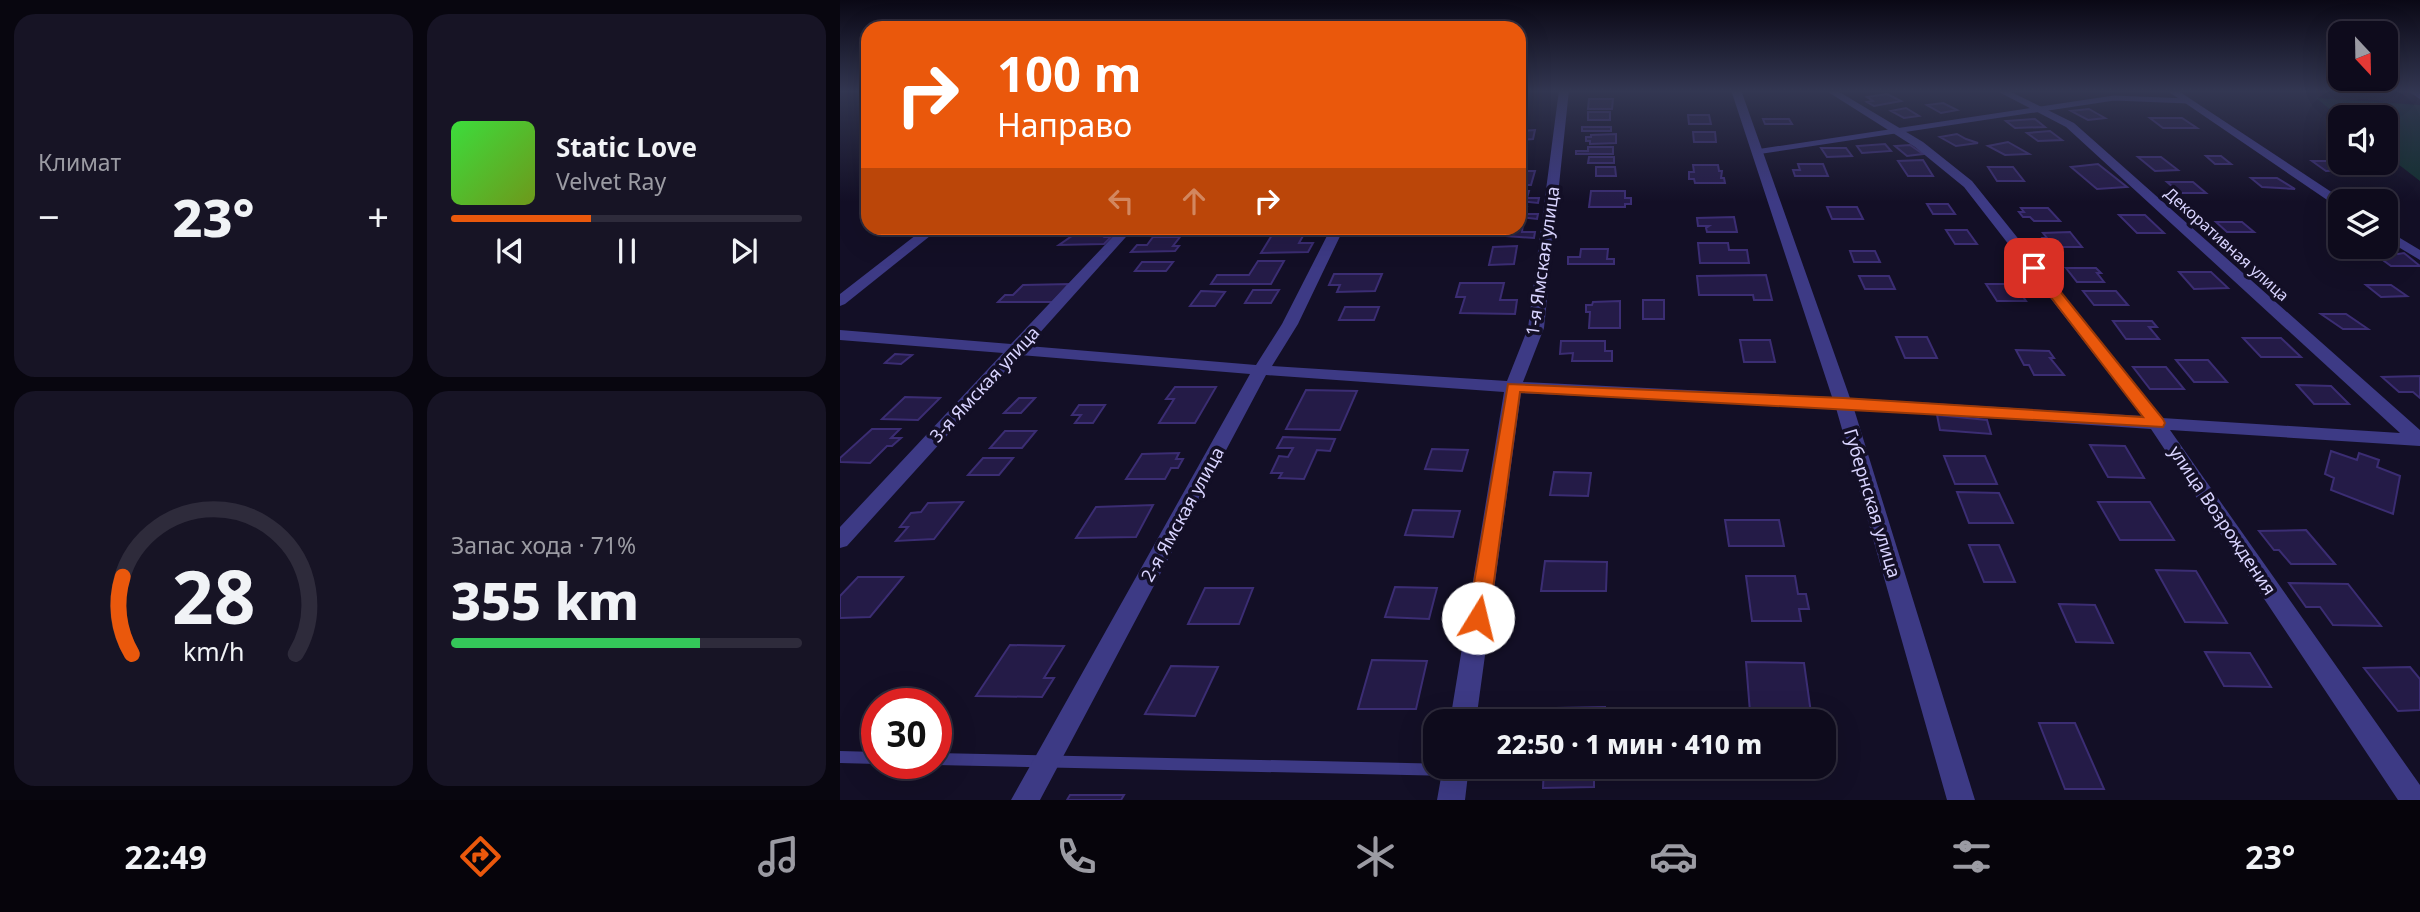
<!DOCTYPE html>
<html lang="ru">
<meta charset="utf-8">
<style>
:root{--surface:#0e0b1c;--page:#171425;--text:#f1f3f6;--muted:#9b9ba3;--line:#2e2b3b;--accent:#ea580c}
body{margin:0;font-family:"Noto Sans",sans-serif;background:var(--page);color:var(--text);height:100vh;display:flex;flex-direction:column;font-size:26px;white-space:nowrap}
*{box-sizing:border-box;margin:0}
p{font-size:23px;color:var(--muted)}
.icon{flex:none;width:38px;height:38px;fill:none;stroke:currentColor;stroke-width:2;stroke-linecap:round;stroke-linejoin:round}
.map{position:relative;flex:1;overflow:hidden}
.side{display:flex;flex-direction:column;gap:14px;padding:14px;background:#08060f;width:840px}
.side>*{flex:none}
.top-card{position:absolute;left:21px;top:21px;width:665px;height:214px;border-radius:21px;box-shadow:0 7px 28px #0002,0 0 0 2px var(--line);background:#ea580c;color:#fff;overflow:hidden}
.needle{width:46px;rotate:158deg}
.tools{position:absolute;left:1488px;top:21px;display:grid;gap:14px}
.tools a{display:grid;place-items:center;width:70px;height:70px;border-radius:14px;background:var(--surface);box-shadow:0 7px 28px #0002,0 0 0 2px var(--line);font-size:35px}
.speed{position:absolute;left:21px;top:688px;display:flex;gap:14px;font-size:35px;font-weight:700;text-align:center}
.speed>*{display:grid;place-content:center;width:91px;height:91px;border-radius:50%;background:var(--surface);box-shadow:0 7px 28px #0002,0 0 0 2px var(--line);line-height:1}
.speed .limit{border:10px solid #d22;background:#fff;color:#111}
.pin{position:absolute;display:grid;place-items:center;width:60px;height:60px;color:#fff;margin:-30px;border-radius:14px;box-shadow:0 4px 10px #0006}
.me{position:absolute;width:77px;margin:-38px;rotate:9deg;stroke-linejoin:round;filter:drop-shadow(0 0 5px #0008)}
.turn{display:flex;align-items:center;gap:24px;height:147px;padding:0 21px;font-size:32px}
.turn .icon{width:91px;height:91px;stroke-width:2.5}
.turn b{display:block;font-size:49px;line-height:60px}
.lanes{display:flex;align-items:center;height:66px;padding:0 21px;background:#0003;justify-content:center;gap:35px;direction:ltr}
.lanes .off{opacity:.35}
.big{font-size:52px;font-weight:800;line-height:1.1}
.side .tile{flex:1;display:flex;flex-direction:column;justify-content:center;gap:10px;min-width:0;padding:0 24px;border-radius:21px;background:var(--page)}
.side .dial{align-items:center;gap:0}
.dial svg{height:182px;overflow:visible;fill:none;stroke:var(--line);stroke-width:7;stroke-linecap:round;text-anchor:middle}
.dial text{fill:var(--text);stroke:none}
.song{display:flex;align-items:center;gap:21px}
.cover{width:84px;height:84px;border-radius:10px;background:linear-gradient(135deg,hsl(120 70% 55%),hsl(80 70% 35%))}
.played{height:7px;border-radius:4px;background:linear-gradient(90deg,var(--accent) 40%,var(--line) 40%)}
.keys{display:flex;justify-content:space-around;direction:ltr}
.heat{display:flex;justify-content:space-between;align-items:center;font-size:38px;direction:ltr}
.charge{height:10px;border-radius:5px;background:linear-gradient(90deg,#34c759 71%,var(--line) 0)}
.side .tiles{flex:1;display:grid;gap:14px;grid-template-columns:repeat(2,1fr)}
.trip{position:absolute;left:583px;top:709px;width:413px;height:70px;border-radius:21px;background:var(--surface);box-shadow:0 7px 28px #0002,0 0 0 2px var(--line);font-weight:800;line-height:70px;text-align:center}
.dock{display:flex;height:112px;justify-content:space-around;align-items:center;background:#06040b;color:var(--muted)}
.dock .icon{width:49px;height:49px}
.dock .on{color:var(--accent)}
.dock b{font-size:32px;color:var(--text)}
main{display:flex;flex:1;min-height:0}
.map>svg:first-child{display:block}
</style>
<main>
<section class="side">
<div class="tiles">
<div class="tile"><p>Климат</p>
<div class="heat"><a>−</a><b class="big">23°</b><a>+</a></div>
</div>
<div class="tile">
<div class="song"><i class="cover"></i><div><b>Static Love</b><p>Velvet Ray</p></div></div>
<div class="played"></div>
<div class="keys"><svg class="icon" aria-label="previous" viewBox="0 0 24 24"><path d="M18 5L8 12l10 7zM5 5v14"/></svg><svg class="icon" aria-label="pause" viewBox="0 0 24 24"><path d="M8 5v14M16 5v14"/></svg><svg class="icon" aria-label="next" viewBox="0 0 24 24"><path d="M6 5l10 7-10 7zM19 5v14"/></svg></div>
</div>
<div class="tile dial"><svg viewBox="0 0 100 80">
<path d="M14 69A42 42 0 1 1 86 69"/>
<path d="M14 69A42 42 0 0 1 10 35" stroke="#ea580c"/>
<text x="50" y="56" font-size="32" font-weight="700">28</text>
<text x="50" y="72" font-size="11">km/h</text>
</svg></div>
<div class="tile"><p>Запас хода · 71%</p><b class="big">355 km</b><div class="charge"></div></div>
</div>
</section>
<div class="map">
<svg width="1580" height="800" viewBox="0 0 1580 800">
<rect width="100%" height="100%" fill="#130f26"/>
<path fill="#12302f" d="M1476,98L1580,105V181L1545,154V117H1500Z"/>
<path fill="#241b47" stroke="#3b2d73" stroke-width="2" d="M1047,94L1061,101L1034,106L1027,102L1033,101L1027,97Z
M749,99H773L772,109H748Z
M1103,103L1117,110L1101,113L1087,105Z
M1066,108L1079,116L1064,118L1051,111Z
M1249,109L1265,118L1248,120L1231,111Z
M748,112H770V120H748Z
M848,115H869L871,124H849Z
M1310,118H1342L1357,128H1323Z
M923,119H949L952,124H925Z
M1195,119L1205,127L1175,128L1166,121Z
M742,127H771V131H742Z
M695,130L693,139L679,140V131Z
M1210,131L1222,140L1198,141L1187,133Z
M853,132H875L876,142H854Z
M776,134V143L750,144V141H746V137H751V135Z
M1117,134L1126,139L1138,143L1116,146L1100,137Z
M1168,142L1189,154L1165,155L1148,146Z
M1045,144L1051,151L1022,153L1017,146Z
M1070,145L1083,154L1067,156L1055,146Z
M748,147H773V154H736V151H748Z
M981,148H1006L1012,156L987,157Z
M1366,156H1381L1391,164H1375Z
M749,157H774V163H748Z
M1298,157H1321L1338,170L1315,171Z
M1083,160L1093,176H1068L1058,161Z
M1472,161H1500L1507,166H1501L1508,170L1486,171Z
M958,164H983L988,176H955L953,170H960Z
M1258,164L1287,187L1257,189L1231,167Z
M853,165H878L879,171H882L881,178H884L885,183H855L854,179H849V172H854Z
M756,167H775L776,176H756Z
M1148,167H1173L1184,181H1157Z
M679,171H695L691,185H679Z
M1411,178H1437L1455,189L1422,187Z
M1327,182H1353L1366,193H1340Z
M679,191H689L687,198H699L698,203L679,201Z
M751,191H785V198H791V204H785V207H749Z
M1087,204H1108L1115,214H1093Z
M679,207H687L685,214H698L697,219L679,217Z
M987,207H1017L1023,219H992Z
M1181,208H1208L1220,221H1194L1190,217H1183L1179,212H1184Z
M1279,215H1305L1324,233H1297Z
M894,217L897,232H867L866,228L869,226H858L857,218Z
M1376,222H1402L1414,232H1387Z
M679,224H683L682,232H695L694,238L653,235L655,228H679Z
M1106,230H1127L1137,244H1115Z
M239,231H271L265,237H271L264,244L219,245Z
M1230,232L1242,247H1213L1203,238H1207L1203,233Z
M464,234L459,243H473L468,252L421,253L432,235Z
M313,237H340L333,246H339L335,251L291,252L297,245H307Z
M858,243H888L889,250H907L909,263H860Z
M1545,244L1558,254L1564,253L1580,266H1551L1525,247H1545Z
M677,246L674,264L649,265L653,247Z
M741,249H768L767,259H774V264H728V257H740Z
M1010,251H1035L1040,262H1014Z
M418,261H444L431,284H371L377,275H409Z
M302,262H333L326,271H295Z
M1226,268H1256L1261,273H1257L1264,282H1237Z
M1339,272H1371L1388,288L1354,289Z
M494,274H542L535,291L497,292L500,285H489Z
M926,275L932,300H914L913,295H859L857,276Z
M1019,276H1049L1055,289H1025Z
M620,283H664L660,300H677L675,314L620,313L625,297H616Z
M229,284L213,302H158L165,295H173L183,285Z
M1146,284H1174L1186,301H1157Z
M1526,285H1551L1567,296L1541,297Z
M413,290H439L431,303H405Z
M361,291L385,292L375,306H350Z
M1243,291H1276L1288,305H1254Z
M803,300H824V319H803Z
M780,301V328H749L750,312H746V305H752L753,302Z
M505,307H539L534,320H499Z
M1481,314H1506L1528,329H1503Z
M1273,321H1312L1317,327H1309L1319,339H1286Z
M1056,337H1087L1097,358H1065Z
M1403,338H1441L1461,357H1421Z
M900,340H930L935,362H904Z
M721,341H765V351H772V361H732L733,353L720,354Z
M1176,350L1209,351L1214,358H1210L1224,375H1194L1189,365H1184Z
M55,354L72,355L61,364L45,363Z
M1336,360H1368L1387,382H1354Z
M1293,367H1326L1344,389H1310Z
M1580,376V398L1573,392H1559L1542,377Z
M1457,385L1491,386L1509,404H1474Z
M335,387H376L355,423H319L334,399H326Z
M466,390L517,391L500,430L446,429Z
M65,397L100,398L78,420L42,419Z
M179,398H195L181,413H164Z
M239,405H265L253,423H235L241,415H232Z
M1097,415L1147,420L1151,434L1100,430Z
M32,429H60L51,438H61L52,446H47L30,463L0,462V458Z
M165,431H196L182,448H150Z
M443,437L495,439L490,451L477,450L464,479L439,478L442,473H431L439,456L448,457L453,448H437Z
M1250,445L1285,446L1304,478L1268,477Z
M592,449L628,450L622,471L585,469Z
M1491,451L1517,460L1519,453L1539,460L1537,467L1560,476L1553,514L1491,490L1494,478L1485,474Z
M339,453L336,459H343L338,468H331L325,479H286L302,454Z
M1104,456H1145L1157,484H1115Z
M143,458H173L159,475H128Z
M714,472L751,473L748,496L710,495Z
M1117,492L1159,493L1173,523H1129Z
M123,502L94,539L56,541L68,527H60L71,513L81,512L88,503Z
M1258,502H1310L1334,540H1280Z
M313,505L296,537L236,538L256,507Z
M573,510L620,511L613,537L565,535Z
M885,520H939L944,546H889Z
M1466,530L1495,564H1451L1439,550H1434L1419,531Z
M1129,545H1159L1175,582H1144Z
M705,561L767,562L766,591H701Z
M1316,570L1356,571L1387,623L1345,622Z
M906,576H955L958,594H966L969,609H959L961,621H912Z
M18,577H63L30,617L0,618V596Z
M1449,583L1508,584L1541,626L1493,625L1480,607H1466Z
M555,587L597,588L589,619L545,617Z
M365,588H413L399,624H348Z
M1219,604L1255,605L1273,643L1236,642Z
M170,645L224,646L204,678H214L202,697L136,696Z
M1365,652L1410,653L1431,687L1384,686Z
M532,660L587,661L576,709H518Z
M906,662L964,663L971,713L910,712Z
M331,666L378,667L355,716L305,714Z
M1570,667L1580,679V710L1558,711L1524,668Z
M765,707V721H716V708Z
M1199,723H1235L1264,789H1225Z
M704,766H754V787L703,788Z
M230,795H284L281,800H227Z"/>
<g fill="none" stroke-linecap="round" stroke-linejoin="round">
<path stroke="#3d3a85" stroke-width="5" d="M916,152L1274,98L1348,101"/>
<path stroke="#3d3a85" stroke-width="12" d="M0,757L37,758
M96,759L613,770"/>
<path fill="#3d3a85" fill-rule="evenodd" d="M719,90H729L704,328L683,382L992,397L891,90H901L1010,398L1302,416L1124,187L1075,147L985,90H996L1083,142L1132,181L1322,418L1560,433L1226,127L1155,90H1167L1234,123L1580,430V446L1330,430L1580,785V800H1558L1311,429L1014,409L1135,800H1107L996,408L681,393L636,721H610L664,392L426,375L200,800H171L410,374L180,355L7,546L0,548V527L163,353L0,340V330L171,344L281,228H294L188,346L416,365L442,324L491,228H504L458,324L432,366L667,381L688,328Z
M1326,90H1337L1505,201H1500V207L1496,206Z
M1566,90L1580,92V99Z
M85,228H100L5,304L0,306V294Z
M1545,229L1580,250V260L1545,239Z
M603,766H629L625,800H597Z"/>
</g>
<linearGradient id="sky" x2="0" y2="1"><stop stop-color="#0a0815"/><stop offset="0.45" stop-color="#333752"/><stop offset="1" stop-color="#333752" stop-opacity="0"/></linearGradient>
<rect width="1580" height="202" fill="url(#sky)"/>
<path fill="#ea580c" stroke="#983908" stroke-width="2" d="M1194,264L1199,265L1323,419L1325,423L1323,427L680,392L649,618L646,624L638,627L631,624L628,618L668,384L1003,398L1303,417L1190,270L1188,268Z"/>
<g text-anchor="middle" dominant-baseline="central" stroke-width="7" stroke-linejoin="round" paint-order="stroke">
<g font-size="16" fill="#d9d4ff" stroke="#130f26">
<text transform="translate(1387 244) rotate(42)">Декоративная улица</text>
</g>
<g font-size="18" fill="#d9d4ff" stroke="#130f26">
<text transform="translate(702 261) rotate(-82)">1-я Ямская улица</text>
<text transform="translate(144 384) rotate(-47)">3-я Ямская улица</text>
<text transform="translate(1033 503) rotate(73)">Губернская улица</text>
<text transform="translate(342 514) rotate(-61)">2-я Ямская улица</text>
<text transform="translate(1383 520) rotate(56)">улица Возрождения</text>
</g>
</g>
</svg>
<div class="tools">
<a><svg class="needle" viewBox="-14 -14 28 28"><path d="M0-13l5 13h-10z" fill="#e53935"/><path d="M0 13l5-13h-10z" fill="#9b9ba3"/></svg></a>
<a><svg class="icon" aria-label="sound" viewBox="0 0 24 24"><path d="M4 9h4l5-4v14l-5-4H4zM17 9q2 3 0 6"/></svg></a>
<a><svg class="icon" aria-label="layers" viewBox="0 0 24 24"><path d="M12 4l9 5-9 5-9-5zM3 14l9 5 9-5"/></svg></a>
</div>
<div class="speed"><div class="limit">30</div></div>
<div class="pin" style="left:1194px;top:268px;background:#d93025"><svg class="icon" aria-label="arrive" viewBox="0 0 24 24"><path d="M6 21V4h12l-3 4 3 4H6"/></svg></div>
<svg class="me" style="left:638px;top:618px" viewBox="-20 -20 40 40"><circle r="19" fill="#fff"/><path d="M0-13L10 11 0 6-10 11z" fill="#ea580c"/></svg>
<div class="trip">22:50 · 1 мин · 410 m</div>
<div class="top-card">
<div class="turn"><svg class="icon" aria-label="right" viewBox="0 0 24 24"><path d="M7 20v-9h11M14 6l5 5-5 5"/></svg><div><b>100 m</b>Направо</div></div>
<div class="lanes"><svg class="icon off" aria-label="left" viewBox="0 0 24 24"><path d="M17 20v-9H6M10 6l-5 5 5 5"/></svg><svg class="icon off" aria-label="ahead" viewBox="0 0 24 24"><path d="M12 20V5M6 11l6-6 6 6"/></svg><svg class="icon" aria-label="right" viewBox="0 0 24 24"><path d="M7 20v-9h11M14 6l5 5-5 5"/></svg></div>
</div>
</div>
</main>
<nav class="dock">
<b>22:49</b>
<svg class="icon on" aria-label="directions" viewBox="0 0 24 24"><path d="M12 3l9 9-9 9-9-9zM9 14v-3h6M13 9l2 2-2 2"/></svg>
<svg class="icon" aria-label="music" viewBox="0 0 24 24"><path d="M9 18V5l10-2v13"/><circle cx="6" cy="18" r="3"/><circle cx="16" cy="16" r="3"/></svg>
<svg class="icon" aria-label="phone" viewBox="0 0 24 24"><path d="M5 4h4l2 5-3 2q2 4 5 5l2-3 5 2v4C11 20 4 13 5 4z"/></svg>
<svg class="icon" aria-label="climate" viewBox="0 0 24 24"><path d="M12 3v18M4 7l16 10M4 17L20 7"/></svg>
<svg class="icon" aria-label="car" viewBox="0 0 24 24"><path d="M5 17H2v-5l4-1 3-4h7l3 4 3 1v5h-3M9 17h6M6 11h13"/><circle cx="7" cy="17" r="2"/><circle cx="17" cy="17" r="2"/></svg>
<svg class="icon" aria-label="filters" viewBox="0 0 24 24"><path d="M4 7h16M4 17h16"/><circle cx="9" cy="7" r="2"/><circle cx="15" cy="17" r="2"/></svg>
<b>23°</b>
</nav>
